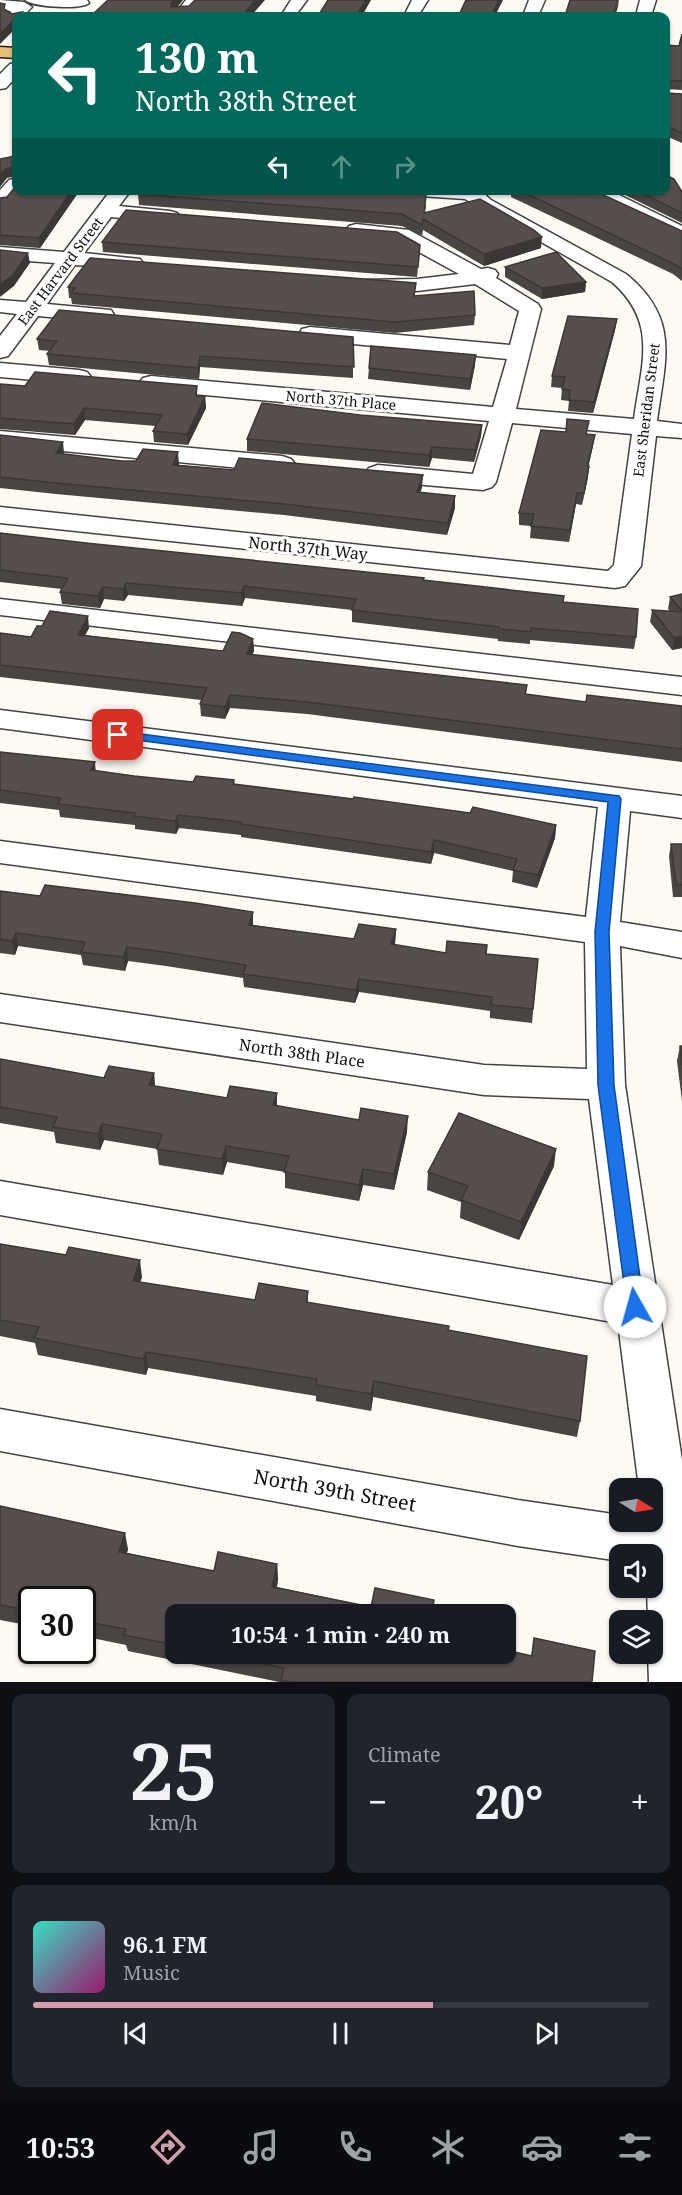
<!DOCTYPE html>
<meta charset="utf-8">
<style>
:root{--surface:#171b24;--page:#20242c;--text:#f1f3f6;--muted:#9ea1a6;--line:#363941;--accent:#d39eaa}
body{margin:0;font-family:"Noto Serif",serif;background:var(--page);color:var(--text);height:100vh;display:flex;flex-direction:column;font-size:22px;white-space:nowrap}
*{box-sizing:border-box;margin:0}
p{font-size:20px;color:var(--muted)}
.icon{flex:none;width:33px;height:33px;fill:none;stroke:currentColor;stroke-width:2;stroke-linecap:round;stroke-linejoin:round}
.map{position:relative;height:1682px;overflow:hidden}
.sheet{display:flex;flex-direction:column;gap:12px;padding:12px;background:#0d0f14;flex:1}
.sheet>*{flex:none}
.guide{position:absolute;left:12px;top:12px;width:658px;height:183px;border-radius:12px;box-shadow:0 2px 4px #0004;background:#00695c;color:#fff;overflow:hidden}
.needle{width:39px;rotate:101deg}
.fabs{position:absolute;left:609px;top:1478px;display:grid;gap:12px}
.fabs a{display:grid;place-items:center;width:54px;height:54px;border-radius:12px;background:var(--surface);box-shadow:0 2px 4px #0004;font-size:30px}
.speed{position:absolute;left:18px;top:1586px;display:flex;gap:12px;font-size:30px;font-weight:700;text-align:center}
.speed>*{display:grid;place-content:center;width:78px;height:78px;border-radius:50%;background:var(--surface);box-shadow:0 2px 4px #0004;line-height:1}
.speed .limit{border:3px solid #111;border-radius:9px;background:#fff;color:#111}
.pin{position:absolute;display:grid;place-items:center;width:51px;height:51px;color:#fff;margin:-26px;border-radius:12px;box-shadow:0 3px 9px #0006}
.me{position:absolute;width:66px;margin:-33px;rotate:353deg;stroke-linejoin:round;filter:drop-shadow(0 0 4px #0008)}
.turn{display:flex;align-items:center;gap:21px;height:126px;padding:0 24px;font-size:27px}
.turn .icon{width:78px;height:78px;stroke-width:2.5}
.turn b{display:block;font-size:42px;line-height:51px}
.lanes{display:flex;align-items:center;height:57px;padding:0 24px;background:#0003;justify-content:center;gap:30px;direction:ltr}
.lanes .off{opacity:.35}
.big{font-size:45px;font-weight:700;line-height:1.1}
.sheet .card{flex:1;display:flex;flex-direction:column;justify-content:center;gap:9px;min-width:0;padding:0 21px;border-radius:12px;background:var(--page)}
.sheet .dial{align-items:center;gap:0}
.dial b{font-size:78px;line-height:1}
.song{display:flex;align-items:center;gap:18px}
.cover{width:72px;height:72px;border-radius:9px;background:linear-gradient(135deg,hsl(170 70% 55%),hsl(320 70% 35%))}
.played{height:6px;border-radius:3px;background:linear-gradient(90deg,var(--accent) 65%,var(--line) 65%)}
.keys{display:flex;justify-content:space-around;direction:ltr}
.heat{display:flex;justify-content:space-between;align-items:center;font-size:33px;direction:ltr}
.sheet .tiles{flex:1;display:grid;gap:12px;grid-template-columns:1fr 1fr}
.card:last-child{grid-column:span 2}
.trip{position:absolute;left:165px;top:1604px;width:351px;height:60px;border-radius:12px;background:var(--surface);box-shadow:0 2px 4px #0004;font-weight:700;line-height:60px;text-align:center}
.dock{display:flex;height:96px;justify-content:space-around;align-items:center;background:#090b0e;color:var(--muted)}
.dock .icon{width:42px;height:42px}
.dock .active{color:var(--accent)}
.dock b{font-size:27px;color:var(--text)}
.map>svg:first-child{display:block}
</style>
<div class="map">
<svg width="682" height="1682" viewBox="0 0 682 1682">
<rect width="100%" height="100%" fill="#fdfaf3"/>
<g fill="none" stroke-linecap="round" stroke-linejoin="round">
<defs>
<path id="minor" d="M0,0L24,2L32,7L23,16H16V20L14,21L6,16L11,11L0,10Z
M25,0H87L89,3C82,10 33,7 25,0Z
M186,0H202L188,16H173Z
M291,0H307L295,16H281Z
M412,0H428L418,16H404Z
M529,0H545L538,16H523Z
M640,0H656L651,16H636Z
M16,63V77L6,88L0,89V74L10,64Z
M16,178V190H20L7,205L0,207V190L9,180Z
M111,190H125L128,194L119,206L170,211L177,213L180,217L177,221L170,223L111,217L84,253L140,259L143,263L140,267L133,269L75,265L47,304L111,310L114,315L111,320L103,322L38,316L8,356L0,358V336L17,314L0,312V300L26,302L55,263L0,259V247L64,252Z
M411,190H480L491,200L626,274C681,319 665,360 657,421L682,424V438L656,436L641,566L625,586L615,588L0,523V507L608,571L614,565L632,434L512,423L496,482L492,487L483,490L378,481L369,478L365,473L369,468L378,465L473,474L489,421L151,390L143,388L139,383L143,378L151,376L493,407L507,359L302,339L299,334L302,329L310,327L510,345L519,311L475,284L417,291L366,288L362,284L366,280L417,279L459,274L397,240L349,234L346,230L349,226L356,224L409,230L481,269L488,268L495,270L498,274L496,278L538,304L541,309L516,409L634,419C641,365 659,323 612,282L465,199L420,196L413,194Z
M584,190H609L682,226V240L586,194Z
M0,363L79,370L87,372L91,377L87,382L79,384L0,377Z
M0,431L282,456L291,459L295,464L291,469L282,472L0,445Z
M0,599L682,677V695L0,615Z
M0,710L682,796V818L630,811L620,922L682,932V958L620,946L625,1085L682,1460V1682H649L648,1653H652V1620H648L647,1587H652V1554H620V1561L518,1546L0,1451V1409L518,1500L620,1515V1521H652V1488H639L618,1323L0,1215V1181L613,1285L589,1099L484,1095L0,1022V994L484,1065L587,1069L585,942L0,863V841L586,917L598,807L0,728Z"/>
<path id="major" d="M0,47L16,48V58L0,57Z"/>
</defs>
<use href="#minor" stroke="#424242" stroke-width="3"/>
<use href="#major" stroke="#202020" stroke-width="3"/>
<use href="#minor" fill="#fff" fill-rule="evenodd"/>
<use href="#major" fill="#e8bd78" fill-rule="evenodd"/>
</g>
<path fill="#4a4442" d="M682,34V90L666,89V45L679,46Z
M666,93L682,94V143L666,136Z
M80,190L40,248L0,245V198Z
M422,190V195L426,206L425,213L541,248L484,266L423,230L422,236L402,226L139,205L138,194Z
M512,190H575L584,195L682,231V281L673,274L511,197Z
M615,190H666L682,192V223Z
M102,242L420,245L417,277L103,252Z
M505,267L586,282L585,292L542,299L505,277Z
M68,287L415,296L475,315L474,325L395,333L72,304L71,298H69Z
M617,319L615,330L593,413L568,411L569,401L561,400L562,388L551,387L552,376Z
M353,337V378L200,367L199,379L49,365L47,354L50,351L39,350L37,339Z
M475,365L470,390L368,379L369,368Z
M0,384L25,386H197V396L205,397L206,408L188,445L154,442L153,431L156,426L85,420L75,435L0,429Z
M482,425L481,436L474,462L432,458L429,467L247,451V439Z
M587,434L593,446L588,466V477L582,505L576,504L569,542L530,538L531,526L519,525V513Z
M0,435L64,454L122,461L179,464V465L422,487L420,493L455,508L447,535L284,515L56,494L0,488Z
M0,533L86,543L424,578V580L563,602L636,637L634,649L530,640V644L498,641V639L352,622V610L245,598L242,606L128,595L124,601L104,599L100,608L62,604L60,592L62,589L0,582Z
M682,594V648L672,650L650,622L652,610L670,611L668,609L670,597Z
M89,628L85,635L223,651L253,639L254,651L252,655L527,685L526,694L586,702L682,706V762L307,714L230,708L225,719L201,716L200,704L201,700L0,677V633L31,637Z
M0,752L96,771L134,776L193,782L234,780L235,785L556,825L555,838L537,888L512,882L513,871L434,853L431,864L241,837V835L179,828L176,834L135,829V825L60,817L59,810L0,803Z
M671,844H682V897H673L669,856Z
M0,891L40,896L253,912V925L354,939L396,929L395,945L446,953L487,954L538,959L532,1023L490,1018V1011L359,992L355,1003L244,987L243,978L166,966L128,961L125,971L83,965L81,955L18,946L15,955L0,953Z
M680,1046H682V1101L677,1061Z
M0,1059L104,1078L154,1073L155,1086L277,1106L407,1132L394,1190L363,1185L359,1201L285,1188V1172L227,1162L223,1175L159,1165L157,1149L104,1140L100,1150L56,1143L54,1132L0,1123Z
M554,1166L519,1240L460,1218L461,1202L427,1190L428,1172Z
M0,1244L142,1277L140,1282L255,1300L308,1291V1303L449,1330L580,1421L577,1437L373,1397L371,1411L316,1401V1396L148,1368L146,1375L38,1355L35,1343L0,1336Z
M0,1506L128,1549L127,1553L214,1571L277,1564L278,1580L277,1587L371,1607L433,1614H176V1653H506L531,1656L534,1638L592,1682H279L128,1651L126,1645L82,1636V1599H32V1626L0,1620Z"/>
<path fill="#3c3736" d="M173,0H183L171,15V4Z
M255,0H265L251,16H242Z
M366,0H371L362,16H356Z
M499,0H503L495,16H491Z
M619,0L618,7L615,16H613Z
M16,18V28L0,44V34Z
M16,166V176L7,178L0,187V175L6,169Z
M72,190H80L40,248L39,238Z
M542,237L541,248L484,266V254Z
M28,253L30,263L14,286L0,297V285Z
M586,282L585,292L542,299V288Z
M617,319L615,330L593,413L594,402Z
M476,355L475,365L470,390V379Z
M200,356V367L199,379L198,368Z
M205,397L206,408L188,445L187,434Z
M84,408L85,420L75,435L74,424Z
M482,425L481,436L474,462L475,450Z
M595,435L593,446L586,477L587,466Z
M63,442L64,453L57,464L56,453Z
M432,447V458L429,467V455Z
M178,452L179,464L174,476L173,465Z
M589,466L588,477L582,505L584,493Z
M423,475L422,487L417,504V492Z
M577,493L576,504L569,542L570,530Z
M455,496V508L447,535L448,523Z
M126,583L128,595L124,601L123,589Z
M244,586L245,598L242,606L241,593Z
M103,587L104,599L100,608L98,596Z
M88,616L89,628L79,647L78,635Z
M682,636V648L672,650L674,638Z
M253,639L254,651L248,667L247,654Z
M230,695V708L225,719V707Z
M95,762L96,775L91,770Z
M178,815L179,828L176,834L175,821Z
M556,825L555,838L537,888L538,875Z
M434,840V853L431,864V852Z
M253,912V926L249,925Z
M396,929L395,943L391,958V944Z
M16,933L18,946L15,955L12,941Z
M127,947L128,961L125,971L123,957Z
M359,979V992L355,1003L356,990Z
M154,1073L155,1089L149,1085Z
M277,1093V1109L273,1105Z
M408,1116L407,1132L394,1190V1174Z
M102,1124L104,1140L100,1150L98,1134Z
M226,1146L227,1162L223,1175L222,1159Z
M556,1149L554,1166L519,1240L521,1222Z
M363,1169V1185L359,1201V1185Z
M140,1260L142,1277L135,1297L133,1281Z
M146,1352L148,1368L146,1375L143,1359Z
M374,1381L373,1397L371,1411V1394Z
M125,1533L128,1549L122,1568L119,1552Z
M277,1564L278,1580L273,1603L272,1587Z"/>
<path fill="#564f4d" stroke="#3c3736" stroke-width="1.5" d="M108,0H173L171,4V7L189,6L195,0H255L242,16H91Z
M328,0H366L356,16H318Z
M466,0H499L491,16H439L440,14L459,15Z
M570,0H618L613,16H565Z
M0,3L5,4L4,9L12,14L22,12L18,16H16V18L0,34Z
M682,34V81L666,80V45L679,46Z
M666,93L682,94V133L666,126Z
M16,156V171V166L6,169L0,175V159Z
M666,175L674,179L682,192V213L636,190H666Z
M16,186V190H72L39,238L0,235V198L7,197Z
M141,190H420L419,194L426,195L424,213L480,199L534,230L542,237L484,254L423,219L422,225L402,214L138,194Z
M519,190H575L584,195L597,192L682,231V269L674,264Z
M126,210L397,232L420,245L418,267L102,242Z
M0,250L28,253L13,275L0,285Z
M556,252L586,282L542,288L505,267Z
M90,258L416,283L414,296L474,291L475,315L395,322L71,293L75,288L68,287Z
M59,310L353,337L354,367L200,356L198,368L47,354L57,341L37,339Z
M568,316L617,319L594,402L569,400L570,390L562,389L565,377L552,376Z
M371,346L476,355L470,379L369,368Z
M35,372L197,386L196,396L205,397L187,434L153,431L162,415L84,408L74,424L0,418V384L25,386Z
M262,403L360,415L482,425L475,450L432,447L429,455L247,439Z
M567,419L589,421L586,434L595,435L587,466H589L584,493H577L570,530L531,526L534,514L519,513L541,430L566,432Z
M0,435L63,442L56,453L122,461H136L143,449L178,452L173,465L234,470L239,458L423,475L417,492L455,496L448,523L284,504L55,483L0,477Z
M0,533L86,543L424,578L423,580L564,596L563,602L638,609L636,637L531,628V632L499,629V627L352,610L356,599L244,586L241,593L126,583L123,589L103,587L98,596L60,592L68,578L0,570Z
M682,594V611L670,597Z
M652,610L682,612V636L674,638Z
M50,611L88,616L78,635L223,651L232,632L240,633L253,639L247,654L527,685L525,694L586,702L587,695L682,706V749L307,702L230,695L225,707L200,704L207,688L0,665V633L31,637L37,626H42Z
M0,752L95,762L91,770L134,776L193,782L196,776L234,780L233,784L353,799L354,797L470,813L473,807L556,825L538,875L513,870L517,859L434,840L431,852L240,824L241,822L178,815L175,821L134,816L135,813L58,804L61,798L0,790Z
M671,844H682V885L676,884Z
M45,885L195,903L253,912L249,925L354,939L359,924L396,929L391,944L446,953L447,941L487,945L486,954L538,959L533,1009L491,1005L492,997L359,979L356,990L243,974L246,965L164,952L127,947L123,957L81,952L85,942L16,933L12,941L0,939V891L40,896Z
M680,1046H682V1065Z
M0,1059L104,1078L109,1066L154,1073L149,1085L227,1098L230,1086L277,1093L273,1105L359,1120L361,1108L408,1116L394,1174L363,1169L359,1185L284,1172L289,1156L226,1146L222,1159L157,1149L162,1134L102,1124L98,1134L53,1127L57,1117L0,1107Z
M459,1113L556,1149L521,1222L461,1200L468,1186L428,1172Z
M0,1244L66,1255L69,1247L140,1260L133,1281L255,1300L259,1283L308,1291L306,1302L449,1326L448,1330L587,1356L580,1421L374,1381L371,1394L316,1385L317,1379L146,1352L143,1359L34,1338L39,1327L0,1320Z
M0,1506L125,1533L119,1552L214,1571L218,1552L277,1564L272,1587L371,1607L375,1588L434,1600L432,1614H176V1645L124,1635L126,1629L82,1621V1599H32V1611L0,1605Z
M534,1638L595,1651L592,1682H290L281,1680L284,1668L213,1653H506V1650L532,1656Z"/>
<path fill="#1a73e8" stroke="#114b97" stroke-width="1.5" d="M118,731L619,796L621,799L609,932L614,1085L644,1307L642,1313L635,1315L629,1313L627,1307L598,1085L595,932L608,802L114,737L112,735L114,732Z"/>
<g text-anchor="middle" dominant-baseline="central" stroke-width="6" stroke-linejoin="round" paint-order="stroke">
<g font-size="14" fill="#0f0f0f" stroke="#fff">
<text transform="translate(60 271) rotate(-53)">East Harvard Street</text>
<text transform="translate(341 400) rotate(5)">North 37th Place</text>
<text transform="translate(646 410) rotate(-83)">East Sheridan Street</text>
</g>
<g font-size="16" fill="#0f0f0f" stroke="#fff">
<text transform="translate(308 548) rotate(6)">North 37th Way</text>
<text transform="translate(302 1053) rotate(8)">North 38th Place</text>
</g>
<g font-size="20" fill="#0f0f0f" stroke="#fff">
<text transform="translate(335 1490) rotate(10)">North 39th Street</text>
</g>
</g>
</svg>
<div class="fabs">
<a><svg class="needle" viewBox="-14 -14 28 28"><path d="M0-13l5 13h-10z" fill="#e53935"/><path d="M0 13l5-13h-10z" fill="#9ea1a6"/></svg></a>
<a><svg class="icon" aria-label="sound" viewBox="0 0 24 24"><path d="M4 9h4l5-4v14l-5-4H4zM17 9q2 3 0 6"/></svg></a>
<a><svg class="icon" aria-label="layers" viewBox="0 0 24 24"><path d="M12 4l9 5-9 5-9-5zM3 14l9 5 9-5"/></svg></a>
</div>
<div class="speed"><div class="limit">30</div></div>
<div class="pin" style="left:118px;top:735px;background:#d93025"><svg class="icon" aria-label="arrive" viewBox="0 0 24 24"><path d="M6 21V4h12l-3 4 3 4H6"/></svg></div>
<svg class="me" style="left:635px;top:1307px" viewBox="-20 -20 40 40"><circle r="19" fill="#fff"/><path d="M0-13L10 11 0 6-10 11z" fill="#1a73e8"/></svg>
<div class="trip">10:54 · 1 min · 240 m</div>
<div class="guide">
<div class="turn"><svg class="icon" aria-label="left" viewBox="0 0 24 24"><path d="M17 20v-9H6M10 6l-5 5 5 5"/></svg><div><b>130 m</b>North 38th Street</div></div>
<div class="lanes"><svg class="icon" aria-label="left" viewBox="0 0 24 24"><path d="M17 20v-9H6M10 6l-5 5 5 5"/></svg><svg class="icon off" aria-label="ahead" viewBox="0 0 24 24"><path d="M12 20V5M6 11l6-6 6 6"/></svg><svg class="icon off" aria-label="right" viewBox="0 0 24 24"><path d="M7 20v-9h11M14 6l5 5-5 5"/></svg></div>
</div>
</div>
<section class="sheet">
<div class="tiles">
<div class="card dial"><b>25</b><p>km/h</p></div>
<div class="card"><p>Climate</p>
<div class="heat"><a>−</a><b class="big">20°</b><a>+</a></div>
</div>
<div class="card">
<div class="song"><i class="cover"></i><div><b>96.1 FM</b><p>Music</p></div></div>
<div class="played"></div>
<div class="keys"><svg class="icon" aria-label="previous" viewBox="0 0 24 24"><path d="M18 5L8 12l10 7zM5 5v14"/></svg><svg class="icon" aria-label="pause" viewBox="0 0 24 24"><path d="M8 5v14M16 5v14"/></svg><svg class="icon" aria-label="next" viewBox="0 0 24 24"><path d="M6 5l10 7-10 7zM19 5v14"/></svg></div>
</div>
</div>
</section>
<nav class="dock">
<b>10:53</b>
<svg class="icon active" aria-label="directions" viewBox="0 0 24 24"><path d="M12 3l9 9-9 9-9-9zM9 14v-3h6M13 9l2 2-2 2"/></svg>
<svg class="icon" aria-label="music" viewBox="0 0 24 24"><path d="M9 18V5l10-2v13"/><circle cx="6" cy="18" r="3"/><circle cx="16" cy="16" r="3"/></svg>
<svg class="icon" aria-label="phone" viewBox="0 0 24 24"><path d="M5 4h4l2 5-3 2q2 4 5 5l2-3 5 2v4C11 20 4 13 5 4z"/></svg>
<svg class="icon" aria-label="climate" viewBox="0 0 24 24"><path d="M12 3v18M4 7l16 10M4 17L20 7"/></svg>
<svg class="icon" aria-label="car" viewBox="0 0 24 24"><path d="M5 17H2v-5l4-1 3-4h7l3 4 3 1v5h-3M9 17h6M6 11h13"/><circle cx="7" cy="17" r="2"/><circle cx="17" cy="17" r="2"/></svg>
<svg class="icon" aria-label="filters" viewBox="0 0 24 24"><path d="M4 7h16M4 17h16"/><circle cx="9" cy="7" r="2"/><circle cx="15" cy="17" r="2"/></svg>
</nav>
